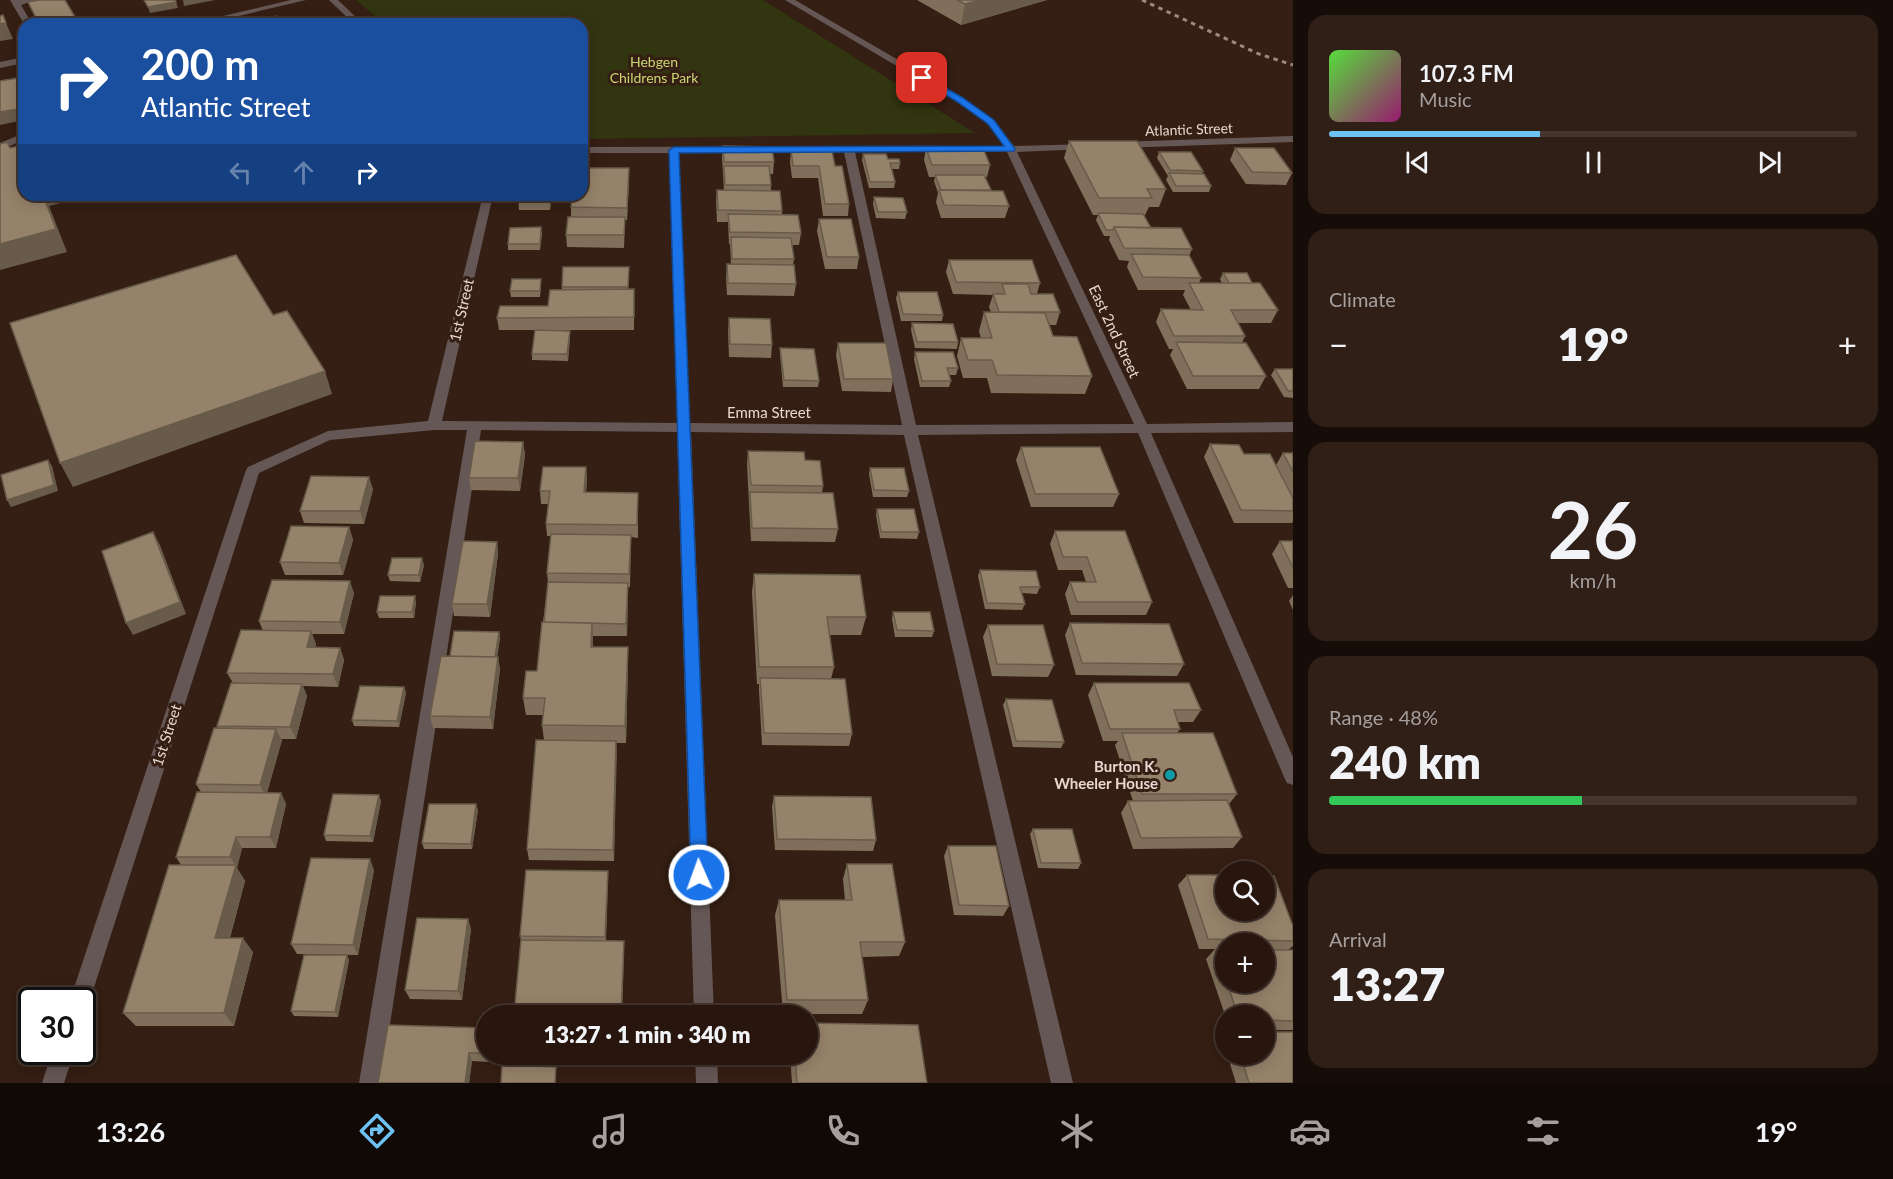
<!DOCTYPE html>
<meta charset="utf-8">
<style>
:root{--surface:#28160e;--page:#301f17;--text:#f1f3f6;--muted:#a59f9e;--line:#44352e;--accent:#6dc2f3}
body{margin:0;font-family:Lato,sans-serif;background:var(--page);color:var(--text);height:100vh;display:flex;flex-direction:column;font-size:22px;white-space:nowrap}
*{box-sizing:border-box;margin:0}
p{font-size:20px;color:var(--muted)}
.icon{flex:none;width:33px;height:33px;fill:none;stroke:currentColor;stroke-width:2;stroke-linecap:round;stroke-linejoin:round}
.map{position:relative;flex:1;overflow:hidden}
.details{display:flex;flex-direction:column;gap:15px;padding:15px;background:#160c08;width:600px}
.details>*{flex:none}
.guide{position:absolute;left:18px;top:18px;width:570px;height:183px;border-radius:18px;box-shadow:0 3px 15px #0003,0 0 0 2px var(--line);background:#1a4fa0;color:#fff;overflow:hidden}
.fabs{position:absolute;left:1215px;top:861px;display:grid;gap:12px}
.fabs a{display:grid;place-items:center;width:60px;height:60px;border-radius:50%;background:var(--surface);box-shadow:0 3px 15px #0003,0 0 0 2px var(--line);font-size:30px}
.speed{position:absolute;left:18px;top:987px;display:flex;gap:12px;font-size:30px;font-weight:700;text-align:center}
.speed>*{display:grid;place-content:center;width:78px;height:78px;border-radius:50%;background:var(--surface);box-shadow:0 3px 15px #0003,0 0 0 2px var(--line);line-height:1}
.speed .limit{border:3px solid #111;border-radius:9px;background:#fff;color:#111}
.pin{position:absolute;display:grid;place-items:center;width:51px;height:51px;color:#fff;margin:-26px;border-radius:12px;box-shadow:0 3px 9px #0006}
.me{position:absolute;width:66px;margin:-33px;rotate:358deg;stroke-linejoin:round;filter:drop-shadow(0 0 4px #0008)}
.turn{display:flex;align-items:center;gap:21px;height:126px;padding:0 24px;font-size:27px}
.turn .icon{width:78px;height:78px;stroke-width:2.5}
.turn b{display:block;font-size:42px;line-height:51px}
.lanes{display:flex;align-items:center;height:57px;padding:0 24px;background:#0003;justify-content:center;gap:30px;direction:ltr}
.lanes .off{opacity:.35}
.big{font-size:45px;font-weight:800;line-height:1.1}
.details .card{flex:1;display:flex;flex-direction:column;justify-content:center;gap:9px;min-width:0;padding:0 21px;border-radius:18px;background:var(--page)}
.details .dial{align-items:center;gap:0}
.dial b{font-size:78px;line-height:1}
.song{display:flex;align-items:center;gap:18px}
.cover{width:72px;height:72px;border-radius:9px;background:linear-gradient(135deg,hsl(110 70% 55%),hsl(320 70% 35%))}
.played{height:6px;border-radius:3px;background:linear-gradient(90deg,var(--accent) 40%,var(--line) 40%)}
.keys{display:flex;justify-content:space-around;direction:ltr}
.heat{display:flex;justify-content:space-between;align-items:center;font-size:33px;direction:ltr}
.charge{height:9px;border-radius:4px;background:linear-gradient(90deg,#34c759 48%,var(--line) 0)}
.trip{position:absolute;left:476px;top:1005px;width:342px;height:60px;border-radius:30px;background:var(--surface);box-shadow:0 3px 15px #0003,0 0 0 2px var(--line);font-weight:800;line-height:60px;text-align:center}
.tabs{display:flex;height:96px;justify-content:space-around;align-items:center;background:#100906;color:var(--muted)}
.tabs .icon{width:42px;height:42px}
.tabs .selected{color:var(--accent)}
.tabs b{font-size:27px;color:var(--text)}
main{display:flex;flex:1;min-height:0}
.map>svg:first-child{display:block}
</style>
<main>
<div class="map">
<svg width="1293" height="1083" viewBox="0 0 1293 1083">
<rect width="100%" height="100%" fill="#351e13"/>
<path fill="#313510" d="M356,0H763L975,133L582,139V24H384Z"/>
<g fill="none" stroke-linecap="round" stroke-linejoin="round">
<path fill="#655755" fill-rule="evenodd" d="M10,0H36L21,5L32,24H24Z
M291,0H306L205,24H189Z
M329,0H338L363,24H354Z
M785,0H795L962,97L994,120L1014,146L1090,144L1091,146L1086,149L1017,152L1147,424L1293,422V432L1151,433L1293,757V785L1287,783L1284,777L1138,433L918,435L1073,1083H1051L904,435L691,432L714,1016H694L677,432L481,430L381,1083H359L467,430H434L330,440L259,473L90,1000L87,1007L82,1009V1000H70L246,470L248,467L328,431L428,421L483,195H493L442,421L677,423L669,153H582V147L1004,146L988,124L956,101ZM844,152L902,425L690,423L679,153ZM855,152H1007L1134,424L916,425Z
M24,57V63L0,68V62Z
M24,133V140L0,150V143Z
M1293,136V142L1119,148L1114,145L1119,142Z
M52,1052H74L64,1083H42Z
M695,1054H717L718,1083H696Z"/>
<path stroke="#9b887f" stroke-width="3" stroke-dasharray="4.5 4.5" stroke-linecap="butt" d="M1142,0L1259,54L1293,65"/>
</g>
<path fill="#80705b" fill-rule="evenodd" d="M917,0H1047L961,25Z
M1069,141L1166,189L1159,207H1149L1145,215H1144L1151,228L1192,249L1189,256L1201,278L1199,283H1222L1220,279L1223,273L1252,283L1278,310L1271,323H1238L1245,336L1242,343L1266,376L1259,389H1187L1170,355L1173,349H1169L1156,322L1161,309L1191,310L1183,295L1185,290H1138L1127,267L1129,261L1119,260L1109,240L1110,236H1104L1096,220L1098,215H1093L1064,158Z
M723,146L774,162L773,174H770L771,191L782,211V215L801,233L799,245H792L794,259L793,265L796,284L794,296L727,295L726,277L727,264H731L730,244H729L728,222H717L716,202L717,190H724L722,158Z
M926,148L990,165L987,177H985L991,190L1009,206L1005,218H941L936,202L938,193L934,181L935,177H929L924,160Z
M1235,148L1292,173L1286,185L1246,184L1230,160Z
M791,150L835,166L849,204L848,216H823L818,178H792L790,162Z
M1159,152L1203,171L1202,174L1211,186L1209,192H1173L1166,180L1168,176L1157,158Z
M863,154L888,159L900,163L899,169H892L895,182L894,188H869L862,160Z
M629,180L627,220H625L624,248L567,247L566,235L571,217V207Z
M518,195H552L550,210H519Z
M874,197L907,212L905,219L876,218L873,204Z
M819,219L859,257L857,269H825L817,231Z
M541,227L542,234L540,250H508V244Z
M949,260L1040,283L1037,294L1060,312L1056,325H1049L1053,336L1092,376L1085,394L991,393L987,378H963L957,356L961,338H981L979,331L984,312H991L989,307L993,295L953,294L946,272Z
M629,267L628,289H634V330H499L497,318L548,306L562,290V287Z
M541,285L540,297H511L510,291Z
M898,292L943,315L942,321H901L896,298Z
M729,318L772,345L771,358L729,357L728,331Z
M912,323L958,342L957,349L915,348L911,330Z
M570,331V337L568,361L532,360V354Z
M838,343L893,379L891,392L842,391L836,355Z
M780,348L819,381L818,387H783L780,355Z
M915,352L958,368L956,375H949L951,381L949,387H920L914,359Z
M1275,369H1293V398L1284,397L1271,375Z
M523,442L525,455L520,491L471,490L469,478Z
M1210,444L1244,454L1276,465L1283,453H1293V521L1292,523H1234L1204,457Z
M1021,447L1119,494L1113,507H1031L1016,460Z
M748,451L805,460L823,486L822,493L838,529L835,542L751,541L747,464Z
M586,467L587,480L586,492L638,493V538L631,537L630,587H628L627,636H593V647H628V665L626,743H616L614,861L529,860L527,849L544,740L542,725L543,715H526L523,698L537,671L548,582L547,573L551,536H547L546,524L548,504H541L540,491Z
M870,468L909,491L907,497H873L869,474Z
M373,489L364,524L304,523L300,511Z
M877,509L919,532L917,539L880,538L876,515Z
M349,527L353,540L343,575H285L280,562Z
M1055,531L1152,602L1146,615H1071L1065,594L1070,582H1086L1082,570H1058L1050,544Z
M1280,541H1293V588H1288L1272,554Z
M497,542L498,554L490,617L454,616L452,604Z
M424,565L420,582L390,581L388,575Z
M980,570L1040,587L1037,594L1022,593L1025,604L1022,610L985,609L978,576Z
M754,574L866,617L861,635H830L834,667L831,679L852,734L849,746L762,745L759,690V684H757L752,592Z
M354,593L344,634H312L316,644L315,647L340,648L344,660L338,687L303,686L307,696L296,739H281L282,740L267,793H281L286,804L276,848H242L237,868L245,881L230,938L253,952L234,1026H136L123,1013L181,865L176,857L201,792L196,784L218,728L217,726L233,683L227,673L263,631L259,621Z
M1293,595V610L1289,601Z
M416,602L414,618H379L377,612Z
M893,612L934,631L932,637H895L892,619Z
M1070,623L1184,664L1177,676L1076,675L1065,635Z
M988,625L1054,665L1048,677L992,676L983,637Z
M499,632L500,638L497,657L500,669L493,729L433,728L430,716L450,656Z
M1094,683L1201,710L1193,722H1178L1180,729L1177,733L1237,794L1229,804L1242,837L1233,848L1133,849L1121,813L1128,801H1133L1115,745L1118,741H1103L1088,695Z
M404,687L406,693L399,727L354,726L352,720Z
M1006,699L1064,742L1061,748L1013,747L1003,705Z
M774,796L876,840L873,851L775,850L772,807Z
M381,801L373,842L326,841L324,835Z
M478,810L472,849H424L422,843Z
M1033,829L1081,863L1078,869L1038,868L1030,834Z
M948,846L1009,906L1003,916L954,915L944,856Z
M847,864L905,942L899,956L862,957L868,1000L862,1014H783L775,915L779,900H845L843,879Z
M374,870L358,955L297,954L291,944Z
M608,871V882L606,941L624,951L622,1016H515L521,940L520,936Z
M1187,875L1293,926V946L1288,950H1293V1030H1264V1016H1226V1018L1206,959L1215,949H1199L1178,885ZM1226,944H1264V982H1226Z
M468,919L471,929L462,1000L410,999L405,990Z
M347,955L349,960L338,1017L294,1016L291,1011Z
M486,1028V1054H491L490,1062L472,1061L469,1083H378Z
M1226,1037V1051L1222,1040Z
M790,1054H807L927,1083H792Z
M1227,1054H1264L1293,1083H1236Z"/>
<path fill="#685b4a" d="M183,0H215L184,6Z
M981,0H1047L961,25L965,4Z
M176,2L178,8L150,13L148,7Z
M75,17L77,24H42Z
M6,23L13,39L0,41V24Z
M24,108V120L0,125V112Z
M629,168V180L627,220V208Z
M43,195H91L49,206L67,252L0,270V244Z
M549,195H552L550,210L549,198Z
M570,331V337L568,361L567,354Z
M325,371L332,394L73,487L60,463Z
M523,442L525,455L520,491L518,478Z
M48,460L52,466L58,491L11,507L7,500Z
M586,467L587,480L585,505L584,492Z
M369,477L373,489L364,524L360,511Z
M349,527L353,540L343,575L339,563Z
M153,532L160,545L186,614L133,635L126,623Z
M497,542L498,554L490,617L487,604Z
M422,558L424,565L420,582L419,575Z
M350,581L354,593L344,634L340,622Z
M628,583V596L627,636L626,624Z
M415,596L416,602L414,618L412,612Z
M592,623L593,641L592,664L591,647Z
M311,631L316,644L311,660L307,647Z
M499,632L500,638L496,666L495,660Z
M628,647V665L626,743L625,726Z
M340,648L344,660L338,687L333,674Z
M498,657L500,669L493,729L490,717Z
M302,684L307,696L296,739L290,727Z
M404,687L406,693L399,727L397,721Z
M276,729L282,740L266,796L260,785Z
M616,741L617,752L614,861L613,850Z
M281,793L286,804L276,848L270,837Z
M379,795L381,801L373,842L370,836Z
M476,804L478,810L472,849L471,844Z
M236,837L242,848L237,868L245,881L226,952L215,938L236,866L230,857Z
M370,859L374,870L358,955L353,945Z
M608,871V882L605,947V937Z
M468,919L471,929L462,1000L458,991Z
M243,938L253,952L234,1026L224,1013Z
M624,941L622,1016H621Z
M347,955L349,960L338,1017L335,1012Z
M469,1053L472,1061L469,1083H465Z"/>
<path fill="#95826a" stroke="#685b4a" stroke-width="1.5" d="M39,0H65L75,17L39,24L28,2Z
M144,0H175L176,2L148,7Z
M957,0H981L965,4Z
M3,15L6,23L0,24V16Z
M277,16L284,24H238Z
M24,77V108L0,112V81Z
M1069,141H1137L1166,189H1147L1152,198H1099Z
M7,142L10,148L24,145V195H43L56,229L0,244V144Z
M723,146L772,147L774,162H724Z
M926,148H983L990,165H932Z
M1235,148H1274L1292,173L1252,172Z
M791,150L832,151L835,166H842L849,204H825L819,166H793Z
M1159,152H1191L1203,171L1170,170Z
M863,154H886L888,159H899L900,163H890L895,182H870Z
M724,166H769L771,185H725Z
M582,168H629L627,208L571,207L572,195H582Z
M1169,173L1204,174L1211,186H1176Z
M935,175H984L991,190H941Z
M717,190L780,191L782,211L718,210Z
M939,190L1003,191L1009,206L944,205Z
M518,195H549V198H518Z
M874,197L903,198L907,212H878Z
M1098,213L1143,214L1151,228L1114,227L1113,230H1106Z
M728,214L798,215L801,233L730,232Z
M568,217H625L624,235H566Z
M819,219H851L859,257H827Z
M541,227L540,244H508L510,228Z
M1114,227L1181,228L1192,249L1124,248Z
M731,237L791,238L794,259H732Z
M1131,254L1189,255L1201,278L1143,277Z
M236,255L273,315L287,311L325,371L60,463L10,323Z
M949,260H1032L1040,283L956,282Z
M727,264L794,265L796,284L728,283Z
M563,267H629L628,287H562Z
M1223,273H1247L1252,283H1229Z
M512,279H541L540,291H510Z
M1189,283H1260L1278,310H1231L1245,336H1174L1161,309L1203,310Z
M1002,284H1028L1031,294H1053L1060,312H999L993,294H1005Z
M634,289V317L497,318L500,306H548L550,290Z
M898,292H937L943,315L903,314Z
M984,312L1045,313L1053,336L1077,337L1092,376L997,375L992,360H968L961,338H992Z
M729,318L770,319L772,345L730,344Z
M912,323L953,324L958,342H917Z
M535,330L570,331L567,354H532Z
M1176,342L1246,343L1266,376H1193Z
M838,343H886L893,379H844Z
M780,348L814,349L819,381L784,380Z
M915,352H953L958,368H947L951,381H922Z
M1275,369H1293V391H1288Z
M475,441L523,442L518,478H469Z
M1210,444L1239,445L1244,454H1270L1293,498V511L1241,510Z
M1021,447H1100L1119,494H1035Z
M748,451L804,452L805,460L820,461L823,486L751,485Z
M1283,453H1293V472Z
M48,460L54,485L7,500L1,475Z
M543,467H586L584,492L638,493L637,525L546,524L550,491H540Z
M870,468H904L909,491L874,490Z
M311,476L369,477L360,511H300Z
M750,492L833,493L838,529L752,528Z
M877,509H914L919,532H881Z
M291,526L349,527L339,563L280,562Z
M1055,531H1125L1152,602H1077L1070,582H1096L1087,557H1063Z
M153,532L180,602L126,623L102,551Z
M551,534L631,535L629,574L547,573Z
M463,541L497,542L487,604H452Z
M1280,541H1293V568Z
M392,558H422L419,575H388Z
M980,570L1036,571L1040,587H1020L1025,604L987,603Z
M754,574L860,575L866,617H827L834,667H759Z
M272,580L350,581L340,622L259,621Z
M548,582L628,583L626,624L544,622Z
M380,596H415L412,612H377Z
M893,612H930L934,631L897,630Z
M542,622L592,623L591,647H628L625,726L542,725L545,698H523L526,671H537Z
M1070,623L1169,624L1184,664L1082,663Z
M988,625H1043L1054,665L997,664Z
M241,630L311,631L307,647L340,648L333,674L227,673Z
M454,631L499,632L495,657L450,656Z
M441,656L498,657L490,717L430,716Z
M760,678L845,679L852,734L764,733Z
M231,683L302,684L290,727L217,726Z
M1094,683H1189L1201,710H1174L1180,729H1110Z
M360,686L404,687L397,721L352,720Z
M1006,699L1052,700L1064,742L1016,741Z
M214,728L276,729L260,785L196,784Z
M1122,733H1213L1237,794H1142Z
M536,740L616,741L613,850L527,849Z
M197,792L281,793L270,837H236L230,857H176Z
M333,794L379,795L370,836L324,835Z
M774,796L871,797L876,840L777,839Z
M1227,800L1242,837L1141,838L1128,801Z
M429,804H476L471,844L422,843Z
M1033,829H1072L1081,863H1041Z
M948,846H996L1009,906L959,905Z
M311,858L370,859L353,945L291,944Z
M847,864H892L905,942H860L868,1000H787L779,900H852Z
M169,865H236L215,938H243L224,1013H123Z
M526,870L608,871L605,937L520,936Z
M1187,875H1226V910H1264V876H1274L1293,926V941L1208,939Z
M417,918L468,919L458,991L405,990Z
M521,940L624,941L621,1016L514,1014Z
M1216,949H1226V978Z
M1264,950H1293V1021L1264,1020V1016H1238L1227,982H1264Z
M304,955H347L335,1012L291,1011Z
M807,1023L918,1025L927,1083H797L795,1054H807Z
M388,1025L486,1028V1053H469L465,1083H378Z
M1264,1032H1293V1083H1249L1240,1054H1264Z
M502,1065L556,1067L555,1083H501Z"/>
<path fill="#1a73e8" stroke="#114b97" stroke-width="1.5" d="M920,76H925L963,98L994,120L1015,149L1014,151L679,153L708,875L706,880L699,883L693,880L691,875L669,150L674,147L1004,146L988,124L956,101L920,80Z"/>
<circle fill="#0f9aa8" stroke="#351e13" stroke-width="2" cx="1170" cy="775" r="6"/>
<g text-anchor="middle" dominant-baseline="central" stroke-width="6" stroke-linejoin="round" paint-order="stroke">
<g font-size="14" fill="#cad671" stroke="#351e13">
<text x="654" y="61">Hebgen<tspan x="654" dy="16">Childrens Park</tspan></text>
</g>
<g font-size="14" fill="#e8d8d1" stroke="#351e13">
<text transform="translate(1189 129) rotate(-2)">Atlantic Street</text>
</g>
<g font-size="15" fill="#e8d8d1" stroke="#351e13">
<text transform="translate(461 310) rotate(-77)">1st Street</text>
<text transform="translate(1115 331) rotate(65)">East 2nd Street</text>
<text x="769" y="412">Emma Street</text>
<text transform="translate(166 735) rotate(-72)">1st Street</text>
</g>
<g font-size="15" font-weight="bold" fill="#e8d8d1" stroke="#351e13" text-anchor="end">
<text x="1158" y="766">Burton K.<tspan x="1158" dy="17">Wheeler House</tspan></text>
</g>
</g>
</svg>
<div class="fabs">
<a><svg class="icon" aria-label="search" viewBox="0 0 24 24"><circle cx="10" cy="10" r="6"/><path d="M15 15l6 6"/></svg></a>
<a>+</a>
<a>−</a>
</div>
<div class="speed"><div class="limit">30</div></div>
<div class="pin" style="left:922px;top:78px;background:#d93025"><svg class="icon" aria-label="arrive" viewBox="0 0 24 24"><path d="M6 21V4h12l-3 4 3 4H6"/></svg></div>
<svg class="me" style="left:699px;top:875px" viewBox="-20 -20 40 40"><circle r="17" fill="#1a73e8" stroke="#fff" stroke-width="3"/><path d="M0-11L8 9 0 5-8 9z" fill="#fff"/></svg>
<div class="trip">13:27 · 1 min · 340 m</div>
<div class="guide">
<div class="turn"><svg class="icon" aria-label="right" viewBox="0 0 24 24"><path d="M7 20v-9h11M14 6l5 5-5 5"/></svg><div><b>200 m</b>Atlantic Street</div></div>
<div class="lanes"><svg class="icon off" aria-label="left" viewBox="0 0 24 24"><path d="M17 20v-9H6M10 6l-5 5 5 5"/></svg><svg class="icon off" aria-label="ahead" viewBox="0 0 24 24"><path d="M12 20V5M6 11l6-6 6 6"/></svg><svg class="icon" aria-label="right" viewBox="0 0 24 24"><path d="M7 20v-9h11M14 6l5 5-5 5"/></svg></div>
</div>
</div>
<section class="details">
<div class="card">
<div class="song"><i class="cover"></i><div><b>107.3 FM</b><p>Music</p></div></div>
<div class="played"></div>
<div class="keys"><svg class="icon" aria-label="previous" viewBox="0 0 24 24"><path d="M18 5L8 12l10 7zM5 5v14"/></svg><svg class="icon" aria-label="pause" viewBox="0 0 24 24"><path d="M8 5v14M16 5v14"/></svg><svg class="icon" aria-label="next" viewBox="0 0 24 24"><path d="M6 5l10 7-10 7zM19 5v14"/></svg></div>
</div>
<div class="card"><p>Climate</p>
<div class="heat"><a>−</a><b class="big">19°</b><a>+</a></div>
</div>
<div class="card dial"><b>26</b><p>km/h</p></div>
<div class="card"><p>Range · 48%</p><b class="big">240 km</b><div class="charge"></div></div>
<div class="card"><p>Arrival</p><b class="big">13:27</b></div>
</section>
</main>
<nav class="tabs">
<b>13:26</b>
<svg class="icon selected" aria-label="directions" viewBox="0 0 24 24"><path d="M12 3l9 9-9 9-9-9zM9 14v-3h6M13 9l2 2-2 2"/></svg>
<svg class="icon" aria-label="music" viewBox="0 0 24 24"><path d="M9 18V5l10-2v13"/><circle cx="6" cy="18" r="3"/><circle cx="16" cy="16" r="3"/></svg>
<svg class="icon" aria-label="phone" viewBox="0 0 24 24"><path d="M5 4h4l2 5-3 2q2 4 5 5l2-3 5 2v4C11 20 4 13 5 4z"/></svg>
<svg class="icon" aria-label="climate" viewBox="0 0 24 24"><path d="M12 3v18M4 7l16 10M4 17L20 7"/></svg>
<svg class="icon" aria-label="car" viewBox="0 0 24 24"><path d="M5 17H2v-5l4-1 3-4h7l3 4 3 1v5h-3M9 17h6M6 11h13"/><circle cx="7" cy="17" r="2"/><circle cx="17" cy="17" r="2"/></svg>
<svg class="icon" aria-label="filters" viewBox="0 0 24 24"><path d="M4 7h16M4 17h16"/><circle cx="9" cy="7" r="2"/><circle cx="15" cy="17" r="2"/></svg>
<b>19°</b>
</nav>
